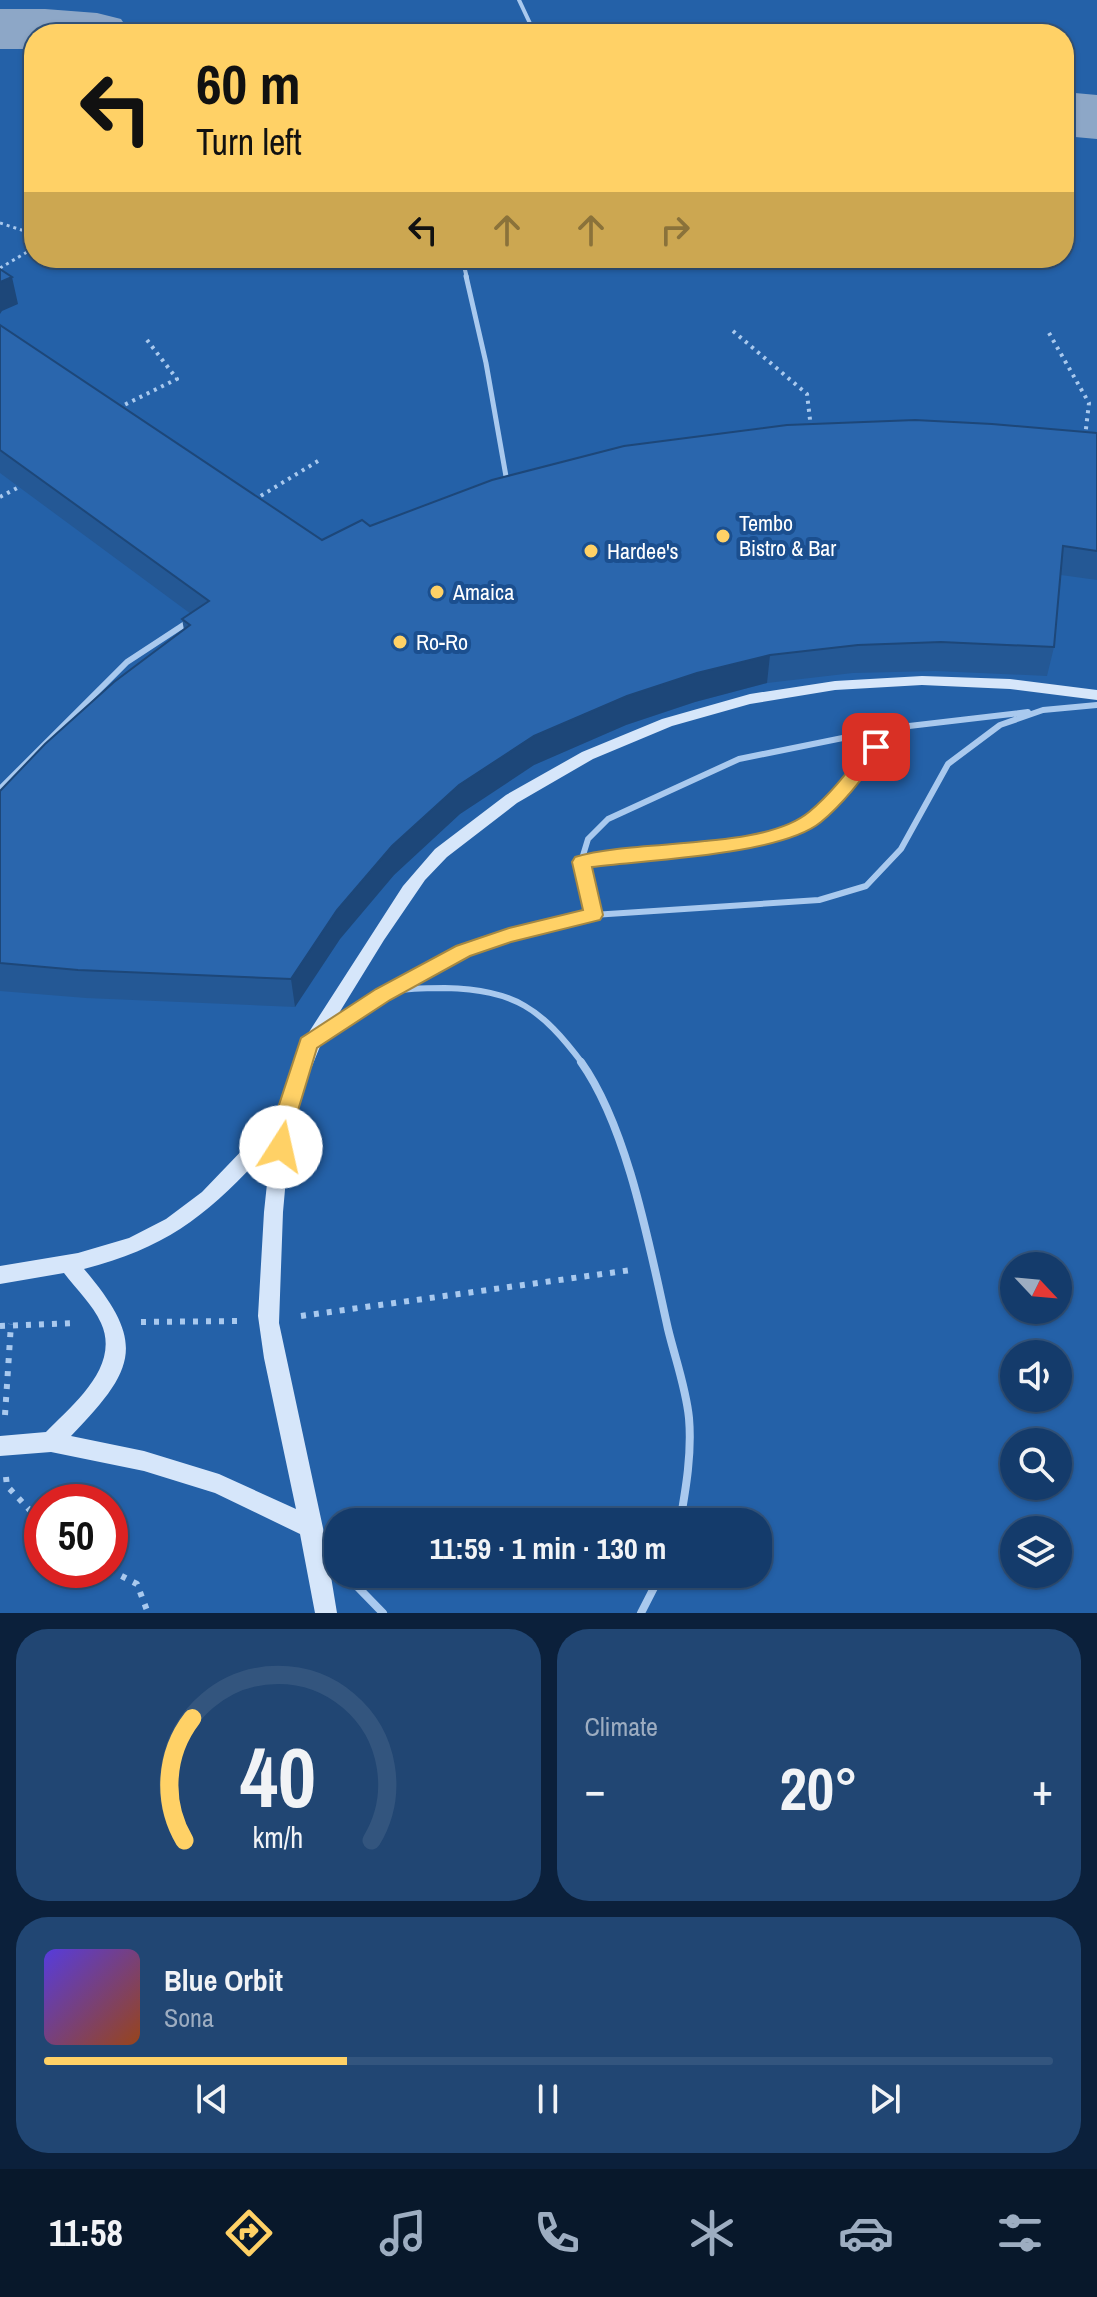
<!DOCTYPE html>
<meta charset="utf-8">
<style>
:root{--surface:#143b6b;--page:#214673;--text:#f1f3f6;--muted:#9dadc1;--line:#33557e;--accent:#ffd166}
body{margin:0;font-family:"Archivo Narrow",sans-serif;background:var(--page);color:var(--text);height:100vh;display:flex;flex-direction:column;font-size:30px;white-space:nowrap}
*{box-sizing:border-box;margin:0}
p{font-size:26px;color:var(--muted)}
.icon{flex:none;width:44px;height:44px;fill:none;stroke:currentColor;stroke-width:2;stroke-linecap:round;stroke-linejoin:round}
.map{position:relative;height:1613px;overflow:hidden}
.sheet{display:flex;flex-direction:column;gap:16px;padding:16px;background:#0b203b;flex:1}
.sheet>*{flex:none}
.hud{position:absolute;left:24px;top:24px;width:1050px;height:244px;border-radius:32px;box-shadow:0 2px 6px #0004,0 0 0 2px var(--line);background:#ffd166;color:#111;overflow:hidden}
.needle{width:52px;rotate:116deg}
.tools{position:absolute;left:1000px;top:1252px;display:grid;gap:16px}
.tools a{display:grid;place-items:center;width:72px;height:72px;border-radius:50%;background:var(--surface);box-shadow:0 2px 6px #0004,0 0 0 2px var(--line);font-size:40px}
.speed{position:absolute;left:24px;top:1484px;display:flex;gap:16px;font-size:40px;font-weight:700;text-align:center}
.speed>*{display:grid;place-content:center;width:104px;height:104px;border-radius:50%;background:var(--surface);box-shadow:0 2px 6px #0004,0 0 0 2px var(--line);line-height:1}
.speed .limit{border:12px solid #d22;background:#fff;color:#111}
.pin{position:absolute;display:grid;place-items:center;width:68px;height:68px;color:#fff;margin:-34px;border-radius:16px;box-shadow:0 4px 12px #0006}
.me{position:absolute;width:88px;margin:-44px;rotate:10deg;stroke-linejoin:round;filter:drop-shadow(0 0 6px #0008)}
.turn{display:flex;align-items:center;gap:28px;height:168px;padding:0 40px;font-size:36px}
.turn .icon{width:104px;height:104px;stroke-width:2.5}
.turn b{display:block;font-size:56px;line-height:68px}
.lanes{display:flex;align-items:center;height:76px;padding:0 40px;background:#0003;justify-content:center;gap:40px;direction:ltr}
.lanes .off{opacity:.35}
.big{font-size:60px;font-weight:700;line-height:1.1}
.sheet .widget{flex:1;display:flex;flex-direction:column;justify-content:center;gap:12px;min-width:0;padding:0 28px;border-radius:32px;background:var(--page)}
.sheet .dial{align-items:center;gap:0}
.dial svg{height:208px;overflow:visible;fill:none;stroke:var(--line);stroke-width:7;stroke-linecap:round;text-anchor:middle}
.dial text{fill:var(--text);stroke:none}
.song{display:flex;align-items:center;gap:24px}
.cover{width:96px;height:96px;border-radius:12px;background:linear-gradient(135deg,hsl(250 70% 55%),hsl(20 70% 35%))}
.played{height:8px;border-radius:4px;background:linear-gradient(90deg,var(--accent) 30%,var(--line) 30%)}
.keys{display:flex;justify-content:space-around;direction:ltr}
.heat{display:flex;justify-content:space-between;align-items:center;font-size:44px;direction:ltr}
.sheet .tiles{flex:1;display:grid;gap:16px;grid-template-columns:1fr 1fr}
.widget:last-child{grid-column:span 2}
.trip{position:absolute;left:324px;top:1508px;width:448px;height:80px;border-radius:32px;background:var(--surface);box-shadow:0 2px 6px #0004,0 0 0 2px var(--line);font-weight:700;line-height:80px;text-align:center}
.tabs{display:flex;height:128px;justify-content:space-around;align-items:center;background:#08182b;color:var(--muted)}
.tabs .icon{width:56px;height:56px}
.tabs .active{color:var(--accent)}
.tabs b{font-size:36px;color:var(--text)}
.map>svg:first-child{display:block}
</style>
<div class="map">
<svg width="1097" height="1613" viewBox="0 0 1097 1613">
<rect width="100%" height="100%" fill="#1b4f8f"/>
<path fill="#2461a8" fill-rule="evenodd" d="M0,0H1097V1613H0ZM34,34H1064V258H34ZM1014,1266H1058V1310H1014ZM1014,1354H1058V1398H1014ZM1014,1442H1058V1486H1014ZM42,1502H110V1570H42ZM338,1522H758V1574H338ZM1014,1530H1058V1574H1014Z"/>
<g fill="none" stroke-linecap="round" stroke-linejoin="round">
<path fill="#8da7c7" fill-rule="evenodd" d="M0,9H45L97,13L121,19L131,34H34V49H0Z
M1064,92L1097,95V139L1064,136Z"/>
<path stroke="#a9c9ee" stroke-width="3" stroke-dasharray="3 4" stroke-linecap="butt" d="M0,223L34,234
M0,268L34,248"/>
<path stroke="#a9c9ee" stroke-width="4" stroke-dasharray="3 5" stroke-linecap="butt" d="M118,408L177,379L147,340
M0,497L19,487
M254,500L318,461"/>
<path stroke="#a9c9ee" stroke-width="6" stroke-dasharray="5 8" stroke-linecap="butt" d="M301,1316L631,1270
M141,1322L239,1321
M0,1326L75,1323
M5,1415L11,1324
M6,1477L7,1486L42,1523
M110,1570L137,1584L148,1613"/>
<path stroke="#a9c9ee" stroke-width="4" d="M519,0L535,34
M462,258L467,278"/>
<path stroke="#a9c9ee" stroke-width="5" d="M466,276L486,363L507,482
M182,626L188,622"/>
<path stroke="#a9c9ee" stroke-width="6" d="M0,789L127,662L185,624
M581,862L588,839L608,819L739,759L892,728L1028,712
M593,915L581,862C644,855 765,853 815,817C846,795 868,758 891,728
M383,995L463,951L509,935L593,915L819,900L866,886L901,849L948,764L1000,725L1043,710L1097,705
M322,1035C342,1022 361,1003 384,994C402,988 426,988 445,988C515,990 541,1008 583,1064"/>
<path stroke="#a9c9ee" stroke-width="8" d="M581,1062C628,1128 650,1249 668,1329C675,1358 686,1388 689,1418C692,1453 686,1488 680,1522
M324,1544L338,1564
M345,1574L383,1613
M641,1613L661,1574"/>
<path fill="#d6e6fa" fill-rule="evenodd" d="M922,676L1010,679L1097,690V700L1010,689L922,685L835,690L750,704L672,726L593,759L517,803L447,857L425,880L384,940L323,1039L300,1096L288,1156L283,1212L279,1323L323,1528L337,1613H315L300,1534L215,1493L144,1471L51,1452L0,1456V1436L46,1432C72,1405 121,1367 101,1323C93,1305 76,1289 64,1273L0,1284V1266L78,1253L129,1238L166,1219L202,1192L277,1114L289,1075L309,1032L403,886L435,849L506,795L582,752L662,719L750,694L835,681ZM271,1146L264,1212L258,1316L264,1358L296,1509L219,1474L144,1451L71,1436C136,1369 147,1343 84,1269C171,1247 212,1211 271,1146Z"/>
<path stroke="#a9c9ee" stroke-width="4" stroke-dasharray="3 5" stroke-linecap="butt" d="M733,331L807,394L811,428
M1049,333L1089,403L1085,437"/>
</g>
<path fill="#245895" d="M0,325L322,540L370,526L1097,433V580L1061,575L1054,647L1047,676L936,671L853,673L767,683L695,702L626,725L534,765L460,814L394,875L340,939L295,1007L86,998L0,991V791L184,630L182,619L191,614L0,473Z"/>
<path fill="#1d4779" d="M12,277L18,304L2,311L0,314V282Z
M770,655L767,683L695,702L626,725L534,765L460,814L394,875L340,939L295,1007L291,979L337,910L392,846L459,785L534,736L627,696L697,673Z"/>
<path fill="#2a66ad" stroke="#1d4779" stroke-width="2" d="M0,269L12,277L0,282Z
M0,325L322,540L362,520L370,526L492,480L624,446L787,425L915,420L992,424L1097,433V551L1063,546L1054,647L941,642L858,645L770,655L697,673L627,696L534,736L459,785L392,846L337,910L291,979L78,970L0,963V791L45,744L114,682L190,625L182,619L209,601L0,450Z"/>
<path fill="#ffd166" stroke="#a68842" stroke-width="2" d="M876,741L885,747L883,751C864,776 845,802 821,822C781,855 647,860 592,867L603,915L600,920L511,942L470,956L390,1000L317,1048L296,1117L289,1153L281,1156L274,1153L271,1147L275,1117L301,1038L376,989L456,946L509,928L583,910L572,862L575,857C636,838 762,851 809,812C833,792 851,767 870,743Z"/>
<g fill="#ffd166" stroke="#1b4f8f" stroke-width="3">
<circle cx="723" cy="536" r="8"/>
<circle cx="591" cy="551" r="8"/>
<circle cx="437" cy="592" r="8"/>
<circle cx="400" cy="642" r="8"/>
</g>
<g text-anchor="middle" dominant-baseline="central" stroke-width="8" stroke-linejoin="round" paint-order="stroke">
<g font-size="22" fill="#fff" stroke="#1b4f8f" text-anchor="start">
<text x="739" y="523">Tembo<tspan x="739" dy="25">Bistro &amp; Bar</tspan></text>
<text x="607" y="551">Hardee's</text>
<text x="453" y="592">Amaica</text>
<text x="416" y="642">Ro-Ro</text>
</g>
</g>
</svg>
<div class="tools">
<a><svg class="needle" viewBox="-14 -14 28 28"><path d="M0-13l5 13h-10z" fill="#e53935"/><path d="M0 13l5-13h-10z" fill="#9dadc1"/></svg></a>
<a><svg class="icon" aria-label="sound" viewBox="0 0 24 24"><path d="M4 9h4l5-4v14l-5-4H4zM17 9q2 3 0 6"/></svg></a>
<a><svg class="icon" aria-label="search" viewBox="0 0 24 24"><circle cx="10" cy="10" r="6"/><path d="M15 15l6 6"/></svg></a>
<a><svg class="icon" aria-label="layers" viewBox="0 0 24 24"><path d="M12 4l9 5-9 5-9-5zM3 14l9 5 9-5"/></svg></a>
</div>
<div class="speed"><div class="limit">50</div></div>
<div class="pin" style="left:876px;top:747px;background:#d93025"><svg class="icon" aria-label="arrive" viewBox="0 0 24 24"><path d="M6 21V4h12l-3 4 3 4H6"/></svg></div>
<svg class="me" style="left:281px;top:1147px" viewBox="-20 -20 40 40"><circle r="19" fill="#fff"/><path d="M0-13L10 11 0 6-10 11z" fill="#ffd166"/></svg>
<div class="trip">11:59 · 1 min · 130 m</div>
<div class="hud">
<div class="turn"><svg class="icon" aria-label="left" viewBox="0 0 24 24"><path d="M17 20v-9H6M10 6l-5 5 5 5"/></svg><div><b>60 m</b>Turn left</div></div>
<div class="lanes"><svg class="icon" aria-label="left" viewBox="0 0 24 24"><path d="M17 20v-9H6M10 6l-5 5 5 5"/></svg><svg class="icon off" aria-label="ahead" viewBox="0 0 24 24"><path d="M12 20V5M6 11l6-6 6 6"/></svg><svg class="icon off" aria-label="ahead" viewBox="0 0 24 24"><path d="M12 20V5M6 11l6-6 6 6"/></svg><svg class="icon off" aria-label="right" viewBox="0 0 24 24"><path d="M7 20v-9h11M14 6l5 5-5 5"/></svg></div>
</div>
</div>
<section class="sheet">
<div class="tiles">
<div class="widget dial"><svg viewBox="0 0 100 80">
<path d="M14 69A42 42 0 1 1 86 69"/>
<path d="M14 69A42 42 0 0 1 17 22" stroke="#ffd166"/>
<text x="50" y="56" font-size="32" font-weight="700">40</text>
<text x="50" y="72" font-size="11">km/h</text>
</svg></div>
<div class="widget"><p>Climate</p>
<div class="heat"><a>−</a><b class="big">20°</b><a>+</a></div>
</div>
<div class="widget">
<div class="song"><i class="cover"></i><div><b>Blue Orbit</b><p>Sona</p></div></div>
<div class="played"></div>
<div class="keys"><svg class="icon" aria-label="previous" viewBox="0 0 24 24"><path d="M18 5L8 12l10 7zM5 5v14"/></svg><svg class="icon" aria-label="pause" viewBox="0 0 24 24"><path d="M8 5v14M16 5v14"/></svg><svg class="icon" aria-label="next" viewBox="0 0 24 24"><path d="M6 5l10 7-10 7zM19 5v14"/></svg></div>
</div>
</div>
</section>
<nav class="tabs">
<b>11:58</b>
<svg class="icon active" aria-label="directions" viewBox="0 0 24 24"><path d="M12 3l9 9-9 9-9-9zM9 14v-3h6M13 9l2 2-2 2"/></svg>
<svg class="icon" aria-label="music" viewBox="0 0 24 24"><path d="M9 18V5l10-2v13"/><circle cx="6" cy="18" r="3"/><circle cx="16" cy="16" r="3"/></svg>
<svg class="icon" aria-label="phone" viewBox="0 0 24 24"><path d="M5 4h4l2 5-3 2q2 4 5 5l2-3 5 2v4C11 20 4 13 5 4z"/></svg>
<svg class="icon" aria-label="climate" viewBox="0 0 24 24"><path d="M12 3v18M4 7l16 10M4 17L20 7"/></svg>
<svg class="icon" aria-label="car" viewBox="0 0 24 24"><path d="M5 17H2v-5l4-1 3-4h7l3 4 3 1v5h-3M9 17h6M6 11h13"/><circle cx="7" cy="17" r="2"/><circle cx="17" cy="17" r="2"/></svg>
<svg class="icon" aria-label="filters" viewBox="0 0 24 24"><path d="M4 7h16M4 17h16"/><circle cx="9" cy="7" r="2"/><circle cx="15" cy="17" r="2"/></svg>
</nav>
